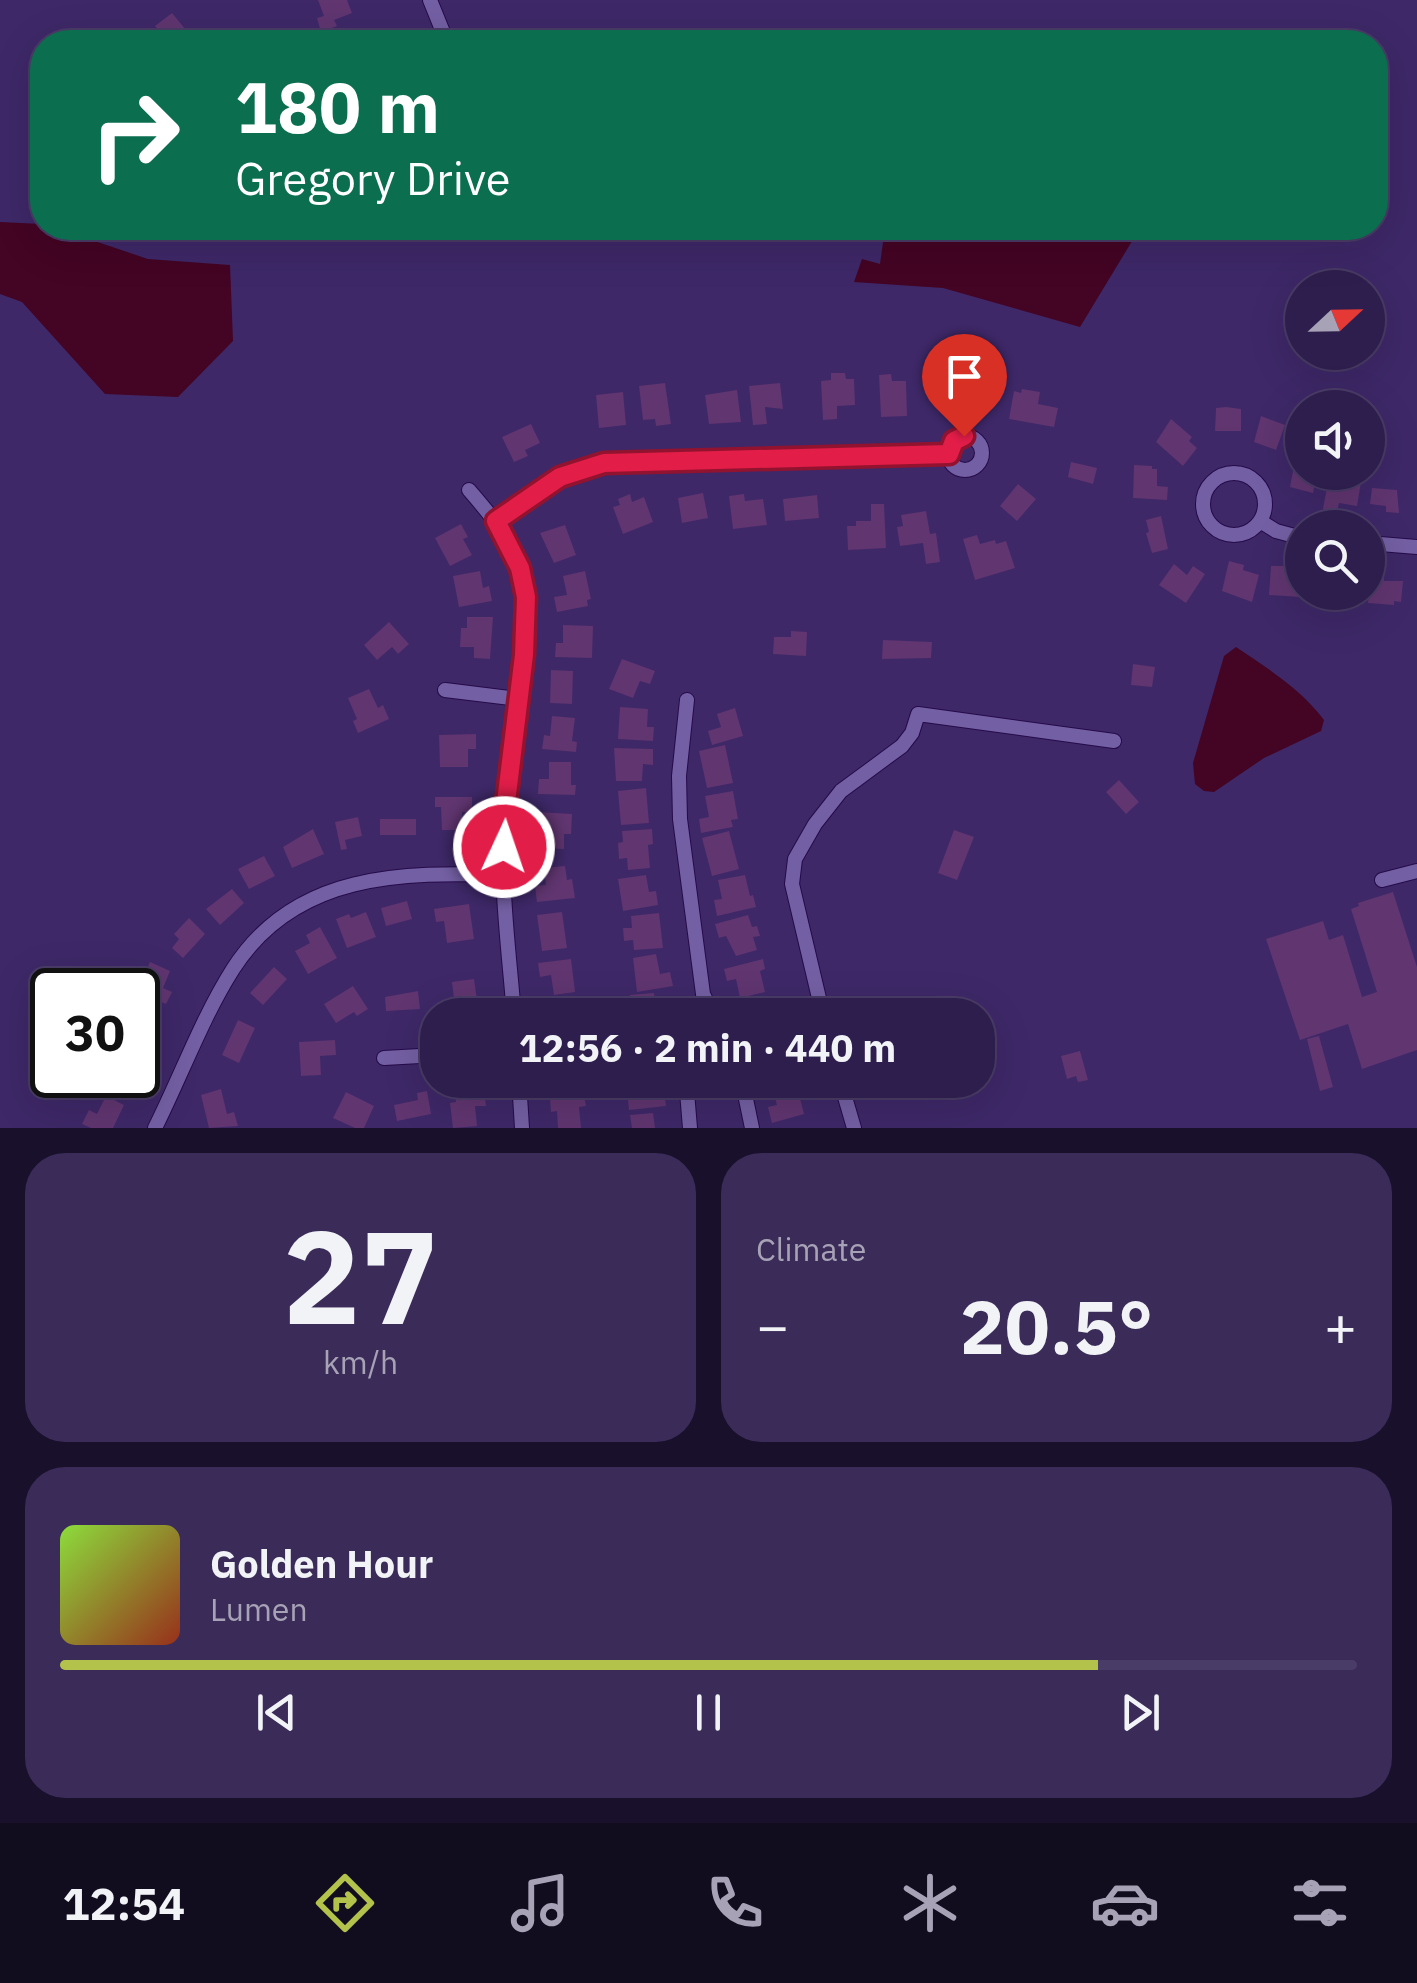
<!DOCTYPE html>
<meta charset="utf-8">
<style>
:root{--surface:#2e1e4e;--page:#3a2b58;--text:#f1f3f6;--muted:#a7a2b6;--line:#493c66;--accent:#b3c24b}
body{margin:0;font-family:"IBM Plex Sans",sans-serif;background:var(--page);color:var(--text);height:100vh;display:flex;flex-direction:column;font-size:38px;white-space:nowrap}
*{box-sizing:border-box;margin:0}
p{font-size:32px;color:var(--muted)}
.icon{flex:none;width:55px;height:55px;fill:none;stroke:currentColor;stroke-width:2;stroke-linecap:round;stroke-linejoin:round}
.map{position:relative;height:1128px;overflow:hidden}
.sheet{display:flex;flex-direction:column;gap:25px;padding:25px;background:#19102b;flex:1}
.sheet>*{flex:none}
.top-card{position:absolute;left:30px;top:30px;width:1358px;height:210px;border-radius:40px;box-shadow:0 10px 40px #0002,0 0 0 2px var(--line);background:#0b6e4f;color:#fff;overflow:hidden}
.needle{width:65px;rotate:68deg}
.controls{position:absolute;left:1285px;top:270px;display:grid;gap:20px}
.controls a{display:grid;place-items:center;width:100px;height:100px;border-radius:50%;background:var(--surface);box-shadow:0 10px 40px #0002,0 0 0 2px var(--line);font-size:50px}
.speed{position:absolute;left:30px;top:968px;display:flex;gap:20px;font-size:50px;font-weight:700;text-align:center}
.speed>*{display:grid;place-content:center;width:130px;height:130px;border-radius:50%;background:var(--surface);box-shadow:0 10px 40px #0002,0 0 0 2px var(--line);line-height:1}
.speed .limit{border:5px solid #111;border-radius:15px;background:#fff;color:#111}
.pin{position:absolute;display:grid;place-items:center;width:85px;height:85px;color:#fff;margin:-102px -42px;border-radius:50% 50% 50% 0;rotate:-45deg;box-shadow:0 0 10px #0007}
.pin .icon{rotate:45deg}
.me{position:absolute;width:110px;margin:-55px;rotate:3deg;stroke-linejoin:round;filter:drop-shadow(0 0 8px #0008)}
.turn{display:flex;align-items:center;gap:35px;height:210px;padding:0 40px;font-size:45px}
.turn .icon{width:130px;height:130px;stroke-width:2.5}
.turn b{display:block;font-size:70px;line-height:85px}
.big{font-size:75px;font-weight:700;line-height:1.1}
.sheet .widget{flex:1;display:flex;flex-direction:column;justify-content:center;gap:15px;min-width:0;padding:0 35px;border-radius:40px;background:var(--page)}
.sheet .dial{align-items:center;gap:0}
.dial b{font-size:130px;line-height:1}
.song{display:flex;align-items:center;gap:30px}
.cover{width:120px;height:120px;border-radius:15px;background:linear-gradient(135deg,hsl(90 70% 55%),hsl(10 70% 35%))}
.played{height:10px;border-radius:5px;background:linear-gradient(90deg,var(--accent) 80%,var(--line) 80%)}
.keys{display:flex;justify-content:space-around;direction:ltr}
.heat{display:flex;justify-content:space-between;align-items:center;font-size:55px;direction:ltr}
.sheet .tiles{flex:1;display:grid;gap:25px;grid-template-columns:1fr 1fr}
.widget:last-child{grid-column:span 2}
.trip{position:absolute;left:420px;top:998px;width:575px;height:100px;border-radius:40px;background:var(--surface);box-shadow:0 10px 40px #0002,0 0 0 2px var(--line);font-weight:700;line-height:100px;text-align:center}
.menu{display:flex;height:160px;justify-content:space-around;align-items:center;background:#120c1f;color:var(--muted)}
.menu .icon{width:70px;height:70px}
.menu .active{color:var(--accent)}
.menu b{font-size:45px;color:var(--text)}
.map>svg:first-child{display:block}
</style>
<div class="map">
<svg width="1417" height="1128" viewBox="0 0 1417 1128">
<rect width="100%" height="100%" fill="#3e2868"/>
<path fill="#440424" d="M0,222L42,224V228H56L148,259L230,265L233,341L178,397L105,394L22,302L0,294Z
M885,228H1140L1080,327L943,288L854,282L862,259L880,264Z
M1236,647C1267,668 1301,689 1324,720L1321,731L1264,758L1214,792L1204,791L1195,784L1193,763L1224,656Z"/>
<path fill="#603570" d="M318,0H347L352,13L334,20L337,26L321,32L317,18L324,16Z
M172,13L196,42H168L155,26Z
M940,368L975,369L973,401L959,400V393L939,392Z
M831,373H845L846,379H854L855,405L837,406V419L823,420L821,381L831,380Z
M891,374L892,381H906L907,416L881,417L879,375Z
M665,383L671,424L656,426L655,419L643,420L639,386Z
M780,383L783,409L765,407L767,424L753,425L749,386Z
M1022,389L1040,392L1038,404L1058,408L1054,427L1009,419L1014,391L1021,393Z
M737,390L741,422L709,424L705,395Z
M623,392L626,425L599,428L596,395Z
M1226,407L1241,409V431H1215L1216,408Z
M1261,416L1285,425L1276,450L1254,442Z
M1171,419L1192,437L1189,441L1197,448L1183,466L1156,442Z
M531,424L540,443L525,450L528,456L514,462L502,437Z
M1071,462L1097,468L1093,484L1068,477Z
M1134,465L1152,466V469H1157V486L1168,487L1167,500L1133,498Z
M1294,466L1302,467V472H1317L1313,493L1290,487Z
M1343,474L1348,480L1361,482L1357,506L1339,503L1337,511L1323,509L1329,477Z
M1018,484L1036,499L1017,521L1000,506Z
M1372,488L1397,490L1399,513L1386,512V506L1370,504Z
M703,493L708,518L682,523L678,498Z
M630,494L632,502L644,497L653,522L623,534L613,507L620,505L618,499Z
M744,494L745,501L763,499L767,525L733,529L729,496Z
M817,495L819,518L785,521L783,499Z
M871,504H884L886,548L848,550L847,526H856V521H871Z
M926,511L930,534L936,533L940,562L926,564L923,543L900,546L897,527L903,526L901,515Z
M1161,516L1168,549L1152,553L1146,533L1149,532L1146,520Z
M461,524L468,537L463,539L472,555L450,566L435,538Z
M565,525L576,555L554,563L540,533Z
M977,535L980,544L995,540L996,544L1006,541L1015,568L975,580L963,539Z
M1229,561L1244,565L1243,570L1259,575L1252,602L1222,591Z
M1174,564L1187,575L1193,566L1205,574L1186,603L1159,585Z
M1271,566H1285L1284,572H1302L1301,597L1269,595Z
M480,571L483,588L489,586L492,601L459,607L453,576Z
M585,571L591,599L587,600L588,606L557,612L554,597L567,595L563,576Z
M1371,572L1384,573V581H1403L1401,602L1394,601V605L1368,603Z
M1321,592H1353L1352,601L1339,600L1338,606L1327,605V599H1320Z
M467,617H493L490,659L474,658V647H460L461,628H467Z
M389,622L409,644L398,654L392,647L377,660L364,645Z
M563,625L593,626L592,658L555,657L556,643H563Z
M791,631L807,632L806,656L773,654L774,637H791Z
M883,640L932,642L931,658L882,659Z
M622,659L655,671L650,684L640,681L633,698L609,689Z
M1133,664L1155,667L1152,687L1131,685Z
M551,670L573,671L572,704L550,703Z
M369,689L378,708L383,705L389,719L358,733L353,721L357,719L348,698Z
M620,707L648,709L647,727H654L653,741L618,739Z
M735,708L743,736L712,745L708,731L721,727L717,714Z
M552,716L575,718L572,741L577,742L576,752L542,749L544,735L550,736Z
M476,734V749H468V767H440L439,735Z
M725,745L733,783L707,788L699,751Z
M614,748L653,749V765L643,764L642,781H616Z
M549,762H571V785H576L575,795L538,794L539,779H549Z
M1119,780L1139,802L1126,814L1106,792Z
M646,788L649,823L621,825L618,791Z
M733,791L738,819L731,820L733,827L701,833L699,819L709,817L705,796Z
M435,797H472V812H462V830H442L441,807H435Z
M537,812L572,814L571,834H564V849L541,848L542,826L536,825Z
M358,817L362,836L345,840L347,849L341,850L335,822Z
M380,819H416V835H380Z
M313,829L324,854L292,868L283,847Z
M652,829L653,844L648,845L650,868L628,870L627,858L619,859L618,843L623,842L622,831Z
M954,830L974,837L957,880L938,873Z
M729,831L739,869L712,876L702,838Z
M264,856L275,876L249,889L238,869Z
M565,866L567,880L572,879L575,898L537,902L535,886L546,885L544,868Z
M646,875L649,892L656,891L658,905L623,911L618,879Z
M745,875L750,896L753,895L756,907L717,916L714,900L722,899L718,880Z
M232,889L244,903L220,925L206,909Z
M1393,892L1417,967V1050L1362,1069L1348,1024L1300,1040L1266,939L1323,921L1329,940L1343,935L1362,997L1377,992L1351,909L1359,906L1358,903Z
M407,901L412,919L386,926L381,908Z
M469,904L474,939L447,943L444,921L436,922L434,909Z
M366,912L376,937L347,948L336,919L349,914L351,918Z
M562,912L567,948L542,951L537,915Z
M659,913L663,948L634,950L633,940L624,941L623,928H632L631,916Z
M748,915L752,927L757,926L760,936L753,937L757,950L736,956L726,936L719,938L715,924Z
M189,918L205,934L183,958L172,948L179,939L174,934Z
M320,927L337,958L308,974L295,951L310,943L306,935Z
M656,954L660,974L670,972L673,986L637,992L633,958Z
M571,959L575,992L554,995L551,975L540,977L538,963Z
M763,959L765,969L760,971L765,992L740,998L736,979L727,981L724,969Z
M150,962L170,971L163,988L172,992L166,1004L131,989L136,979L141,982Z
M274,967L287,979L263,1005L250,993Z
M474,979L479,1015H456L452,982Z
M353,986L368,1009L357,1016L354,1012L336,1023L324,1004Z
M418,991L420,1009L386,1011L385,997Z
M654,993L656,1015H626V1011L632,1010L630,995Z
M776,1002L781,1015H741Z
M580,1004L581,1015H544L543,1008Z
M138,1006L151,1013L143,1030L152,1034L147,1046L138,1042Z
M238,1020L255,1028L239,1063L222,1055Z
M1319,1036L1333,1087L1320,1091L1307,1039Z
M335,1040L336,1055L320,1056L321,1075L301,1076L299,1042Z
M1080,1051L1088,1080L1078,1082L1076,1076L1067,1079L1061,1056Z
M138,1066L142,1068L130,1094L104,1080L106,1075H138Z
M626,1080H654L656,1092L664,1091L666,1106L629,1110Z
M796,1083L804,1114L772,1123L768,1107L777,1105L773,1089Z
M221,1089L227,1114L234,1112L238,1126L209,1128L201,1095Z
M427,1091L431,1114L397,1121L394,1105L418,1100L417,1093Z
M484,1091L486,1106H475L477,1126L453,1128L450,1103L456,1102L455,1094Z
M346,1092L374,1106L364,1128H355L333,1118Z
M106,1096L124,1105L113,1128H91L82,1124L89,1110L97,1114Z
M584,1096L586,1106L579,1107L581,1128H558L557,1111L551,1112L550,1099Z
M653,1113L655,1128H632L630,1115Z"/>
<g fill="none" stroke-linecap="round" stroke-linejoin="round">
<defs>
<path id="minor" d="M430,0L447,42
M948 453a17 17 0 1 1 34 0a17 17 0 1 1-34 0Z
M1203 504a31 31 0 1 1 62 0a31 31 0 1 1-62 0Z
M469,490C490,514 508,536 519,566C533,608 524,653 519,695C513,735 508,776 505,816C499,882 509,950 514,1015
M496,521L560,477L604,463L949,454
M1260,521L1276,531L1302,538
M1368,543L1417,547
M445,690L518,699
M687,700L679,776L680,819L703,994L713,1015
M1382,880L1417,871
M823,1015L792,884L795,859L815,824L841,791L902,746L912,733L918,714L1114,741
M384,1058L438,1055
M519,1080L522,1128
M686,1080L690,1128
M742,1080L752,1128
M840,1080L854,1128
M155,1128C181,1076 202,1018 233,969C295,872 403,872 504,875"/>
</defs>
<use href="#minor" stroke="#260b4a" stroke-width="16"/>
<use href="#minor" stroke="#735fa3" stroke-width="14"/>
</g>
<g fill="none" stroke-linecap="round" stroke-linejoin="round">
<defs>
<path id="route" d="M504,847V819L524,655L526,597L520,568L496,521L560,477L604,463L949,454L954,441L964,436"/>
</defs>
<use href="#route" stroke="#92132f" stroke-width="25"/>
<use href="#route" stroke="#e11d48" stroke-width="18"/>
</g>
</svg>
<div class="controls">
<a><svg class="needle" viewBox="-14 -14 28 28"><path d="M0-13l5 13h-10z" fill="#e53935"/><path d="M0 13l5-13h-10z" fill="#a7a2b6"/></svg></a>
<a><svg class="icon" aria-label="sound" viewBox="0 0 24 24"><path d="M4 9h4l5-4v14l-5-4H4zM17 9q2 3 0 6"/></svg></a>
<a><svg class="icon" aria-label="search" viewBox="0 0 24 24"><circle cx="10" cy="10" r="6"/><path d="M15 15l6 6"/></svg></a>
</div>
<div class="speed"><div class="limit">30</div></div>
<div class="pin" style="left:964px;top:436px;background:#d93025"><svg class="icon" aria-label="arrive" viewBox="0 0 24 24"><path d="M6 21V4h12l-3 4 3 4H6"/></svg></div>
<svg class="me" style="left:504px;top:847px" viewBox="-20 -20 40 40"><circle r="17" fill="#e11d48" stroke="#fff" stroke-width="3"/><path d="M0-11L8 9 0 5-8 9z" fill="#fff"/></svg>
<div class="trip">12:56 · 2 min · 440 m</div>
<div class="top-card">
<div class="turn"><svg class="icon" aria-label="right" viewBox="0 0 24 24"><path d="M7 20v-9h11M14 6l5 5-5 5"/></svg><div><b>180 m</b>Gregory Drive</div></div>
</div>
</div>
<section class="sheet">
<div class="tiles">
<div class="widget dial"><b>27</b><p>km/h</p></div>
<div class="widget"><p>Climate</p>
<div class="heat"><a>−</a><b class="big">20.5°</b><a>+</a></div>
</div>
<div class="widget">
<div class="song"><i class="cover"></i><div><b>Golden Hour</b><p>Lumen</p></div></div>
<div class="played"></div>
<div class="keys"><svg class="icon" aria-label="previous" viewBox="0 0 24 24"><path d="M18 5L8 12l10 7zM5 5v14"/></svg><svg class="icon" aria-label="pause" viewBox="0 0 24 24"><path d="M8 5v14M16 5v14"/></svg><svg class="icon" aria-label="next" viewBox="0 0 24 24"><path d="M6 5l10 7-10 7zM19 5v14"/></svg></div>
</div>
</div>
</section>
<nav class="menu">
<b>12:54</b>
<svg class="icon active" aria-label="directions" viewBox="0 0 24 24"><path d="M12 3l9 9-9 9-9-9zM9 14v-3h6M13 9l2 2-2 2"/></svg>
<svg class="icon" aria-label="music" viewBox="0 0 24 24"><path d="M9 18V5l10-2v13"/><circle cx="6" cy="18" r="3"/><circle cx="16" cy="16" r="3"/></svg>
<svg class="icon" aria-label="phone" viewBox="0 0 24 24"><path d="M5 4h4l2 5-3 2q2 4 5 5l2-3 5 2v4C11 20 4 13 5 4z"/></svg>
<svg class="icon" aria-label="climate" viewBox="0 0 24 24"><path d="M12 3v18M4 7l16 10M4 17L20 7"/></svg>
<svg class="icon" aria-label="car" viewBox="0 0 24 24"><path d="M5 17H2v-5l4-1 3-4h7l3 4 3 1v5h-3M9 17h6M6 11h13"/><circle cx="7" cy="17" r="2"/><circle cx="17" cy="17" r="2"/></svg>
<svg class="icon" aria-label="filters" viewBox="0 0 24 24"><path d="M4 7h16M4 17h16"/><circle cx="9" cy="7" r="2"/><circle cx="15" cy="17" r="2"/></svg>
</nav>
